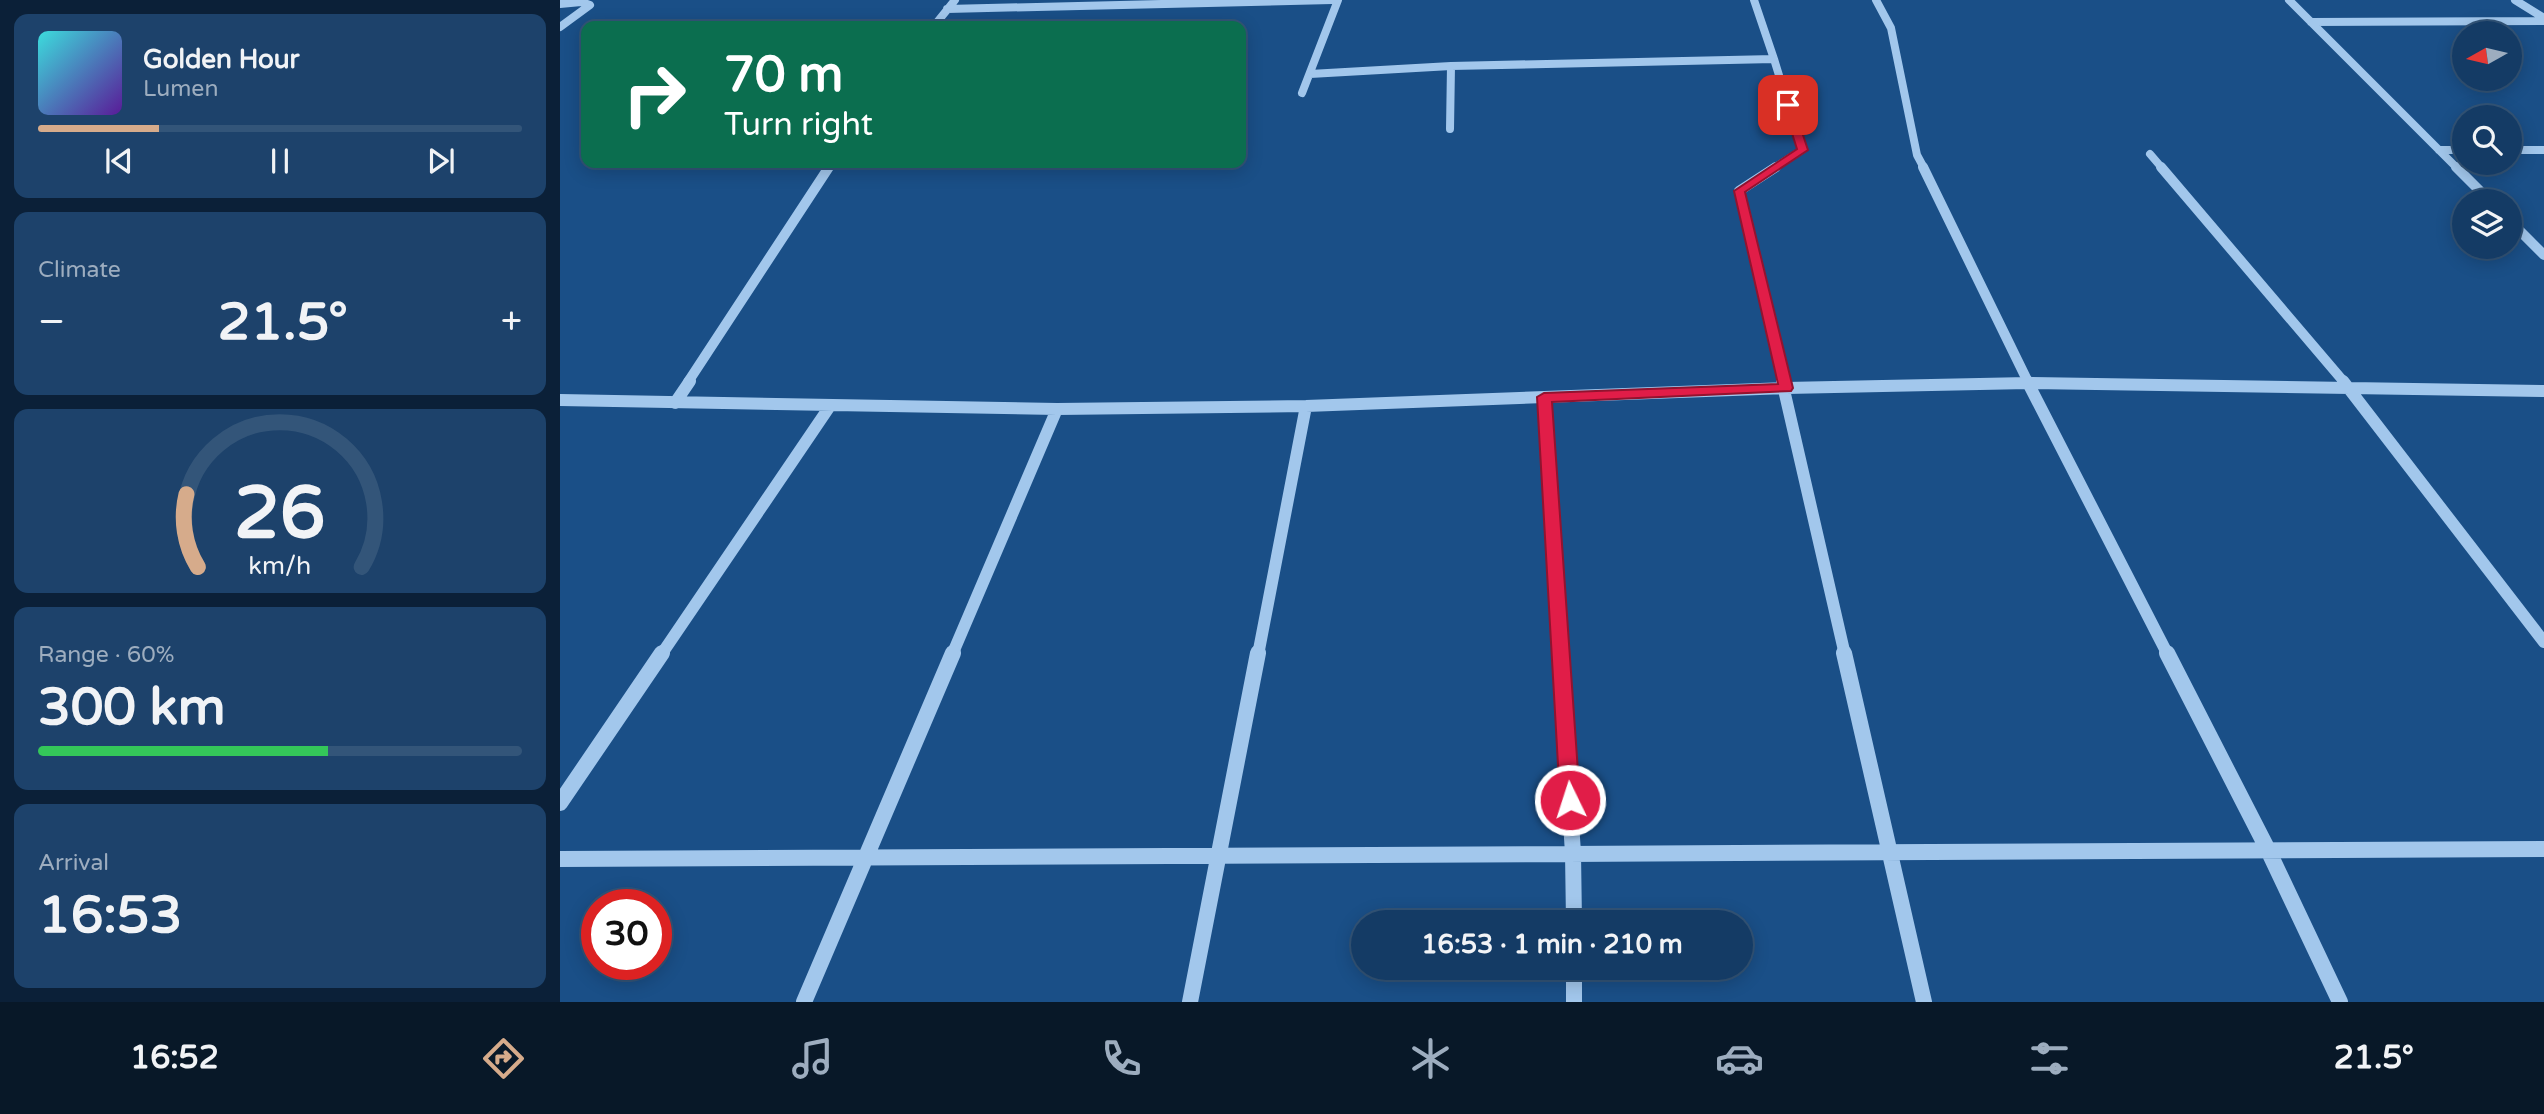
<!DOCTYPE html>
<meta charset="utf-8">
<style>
:root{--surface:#143b65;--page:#1d426b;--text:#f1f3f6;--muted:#9dadbf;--line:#335579;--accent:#d6ab8b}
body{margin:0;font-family:"Varela Round",sans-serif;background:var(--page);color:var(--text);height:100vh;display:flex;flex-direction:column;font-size:26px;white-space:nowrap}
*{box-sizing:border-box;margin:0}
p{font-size:23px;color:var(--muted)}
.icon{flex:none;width:38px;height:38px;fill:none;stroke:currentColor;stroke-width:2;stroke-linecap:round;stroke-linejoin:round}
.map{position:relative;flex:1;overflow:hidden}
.sheet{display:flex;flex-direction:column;gap:14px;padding:14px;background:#0b2038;width:560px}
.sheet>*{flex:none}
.hud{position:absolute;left:21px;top:21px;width:665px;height:147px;border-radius:14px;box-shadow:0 4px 18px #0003,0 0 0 2px var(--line);background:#0b6e4f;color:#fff;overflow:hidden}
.needle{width:46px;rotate:262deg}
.controls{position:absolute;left:1892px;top:21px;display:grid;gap:14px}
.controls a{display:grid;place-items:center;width:70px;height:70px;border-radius:50%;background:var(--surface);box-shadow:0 4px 18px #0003,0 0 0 2px var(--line);font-size:35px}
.speed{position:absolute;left:21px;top:889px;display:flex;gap:14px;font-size:35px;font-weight:700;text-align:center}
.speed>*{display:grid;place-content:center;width:91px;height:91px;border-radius:50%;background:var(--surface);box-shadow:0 4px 18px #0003,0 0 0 2px var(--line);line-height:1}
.speed .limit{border:10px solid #d22;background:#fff;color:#111}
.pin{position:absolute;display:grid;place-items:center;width:60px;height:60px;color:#fff;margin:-30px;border-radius:14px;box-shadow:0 4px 10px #0006}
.me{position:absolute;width:77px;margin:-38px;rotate:356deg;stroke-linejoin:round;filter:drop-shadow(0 0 5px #0008)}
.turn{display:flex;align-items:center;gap:24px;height:147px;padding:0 28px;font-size:32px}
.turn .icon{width:91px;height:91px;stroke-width:2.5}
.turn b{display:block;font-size:49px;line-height:60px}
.big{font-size:52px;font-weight:700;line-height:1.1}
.sheet .widget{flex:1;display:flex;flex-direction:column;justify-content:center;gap:10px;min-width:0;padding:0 24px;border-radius:14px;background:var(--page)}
.sheet .dial{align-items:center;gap:0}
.dial svg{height:182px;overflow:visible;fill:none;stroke:var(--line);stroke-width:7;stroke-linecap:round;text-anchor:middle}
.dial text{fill:var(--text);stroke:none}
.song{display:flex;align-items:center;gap:21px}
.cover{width:84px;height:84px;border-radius:10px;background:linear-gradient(135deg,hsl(180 70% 55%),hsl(270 70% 35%))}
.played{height:7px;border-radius:4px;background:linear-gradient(90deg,var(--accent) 25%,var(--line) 25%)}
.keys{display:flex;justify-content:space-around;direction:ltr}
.heat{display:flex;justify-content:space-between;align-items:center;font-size:38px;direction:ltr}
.charge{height:10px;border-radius:5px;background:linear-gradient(90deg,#34c759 60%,var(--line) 0)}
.trip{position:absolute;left:791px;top:910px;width:402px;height:70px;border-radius:35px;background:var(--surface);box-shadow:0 4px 18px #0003,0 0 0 2px var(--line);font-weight:700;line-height:70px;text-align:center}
.tabs{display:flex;height:112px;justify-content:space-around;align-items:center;background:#081828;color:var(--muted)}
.tabs .icon{width:49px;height:49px}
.tabs .current{color:var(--accent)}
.tabs b{font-size:32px;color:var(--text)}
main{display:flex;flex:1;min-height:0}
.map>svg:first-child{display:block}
</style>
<main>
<section class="sheet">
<div class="widget">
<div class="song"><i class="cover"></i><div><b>Golden Hour</b><p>Lumen</p></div></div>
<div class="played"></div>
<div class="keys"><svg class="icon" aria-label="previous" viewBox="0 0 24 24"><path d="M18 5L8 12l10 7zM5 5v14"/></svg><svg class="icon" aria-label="pause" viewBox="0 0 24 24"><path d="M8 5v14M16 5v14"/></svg><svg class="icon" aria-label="next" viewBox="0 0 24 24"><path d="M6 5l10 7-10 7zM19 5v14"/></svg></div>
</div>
<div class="widget"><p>Climate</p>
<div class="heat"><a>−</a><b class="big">21.5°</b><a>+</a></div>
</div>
<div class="widget dial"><svg viewBox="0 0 100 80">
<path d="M14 69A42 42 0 1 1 86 69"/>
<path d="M14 69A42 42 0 0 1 9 37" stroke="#d6ab8b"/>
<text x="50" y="56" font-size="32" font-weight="700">26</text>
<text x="50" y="72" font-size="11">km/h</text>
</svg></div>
<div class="widget"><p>Range · 60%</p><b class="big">300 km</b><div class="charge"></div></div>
<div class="widget"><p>Arrival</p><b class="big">16:53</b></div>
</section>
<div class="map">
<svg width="1984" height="1002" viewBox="0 0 1984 1002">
<rect width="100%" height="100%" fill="#1a4f87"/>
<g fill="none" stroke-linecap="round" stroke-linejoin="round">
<path stroke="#a2c7ec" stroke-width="8" d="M1316,0L1331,28L1357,155L1364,168
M1729,0L1897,168
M1955,0L1984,18
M0,4L21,2
M387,9L772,0
M1751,22L1984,21
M374,26L395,0
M0,27L30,5L16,0
M750,74L891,66
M742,93L778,0
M890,129L891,66L1214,59L1194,0
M1879,150H1904
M1950,150H1984
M1590,154L1602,168
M267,168L271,163
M1214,168L1242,150L1214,59"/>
<path stroke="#a2c7ec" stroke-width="10" d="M1216,167L1179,191L1223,382
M1363,167L1468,382
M1601,167L1784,382
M1896,167L1930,201
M1950,221L1984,255
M128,382L269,167"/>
<path stroke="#a2c7ec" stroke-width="12" d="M1222,381L1285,655
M1467,381L1608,655
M1783,381L1984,642
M984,397L1000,655
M0,400L497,409L746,406L1226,388L1468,383L1984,391
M115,403L130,381
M101,655L270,406
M392,655L497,409
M698,655L746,406"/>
<path stroke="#a2c7ec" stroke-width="16" d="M1000,653L1013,853L1014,922
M1284,653L1364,1002
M1607,653L1708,850L1780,1002
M0,803L102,653
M0,859L1984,849
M1014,968V1002
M244,1002L393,653
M630,1002L698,653"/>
</g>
<path fill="#e11d48" stroke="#92132f" stroke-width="2" d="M1228,102L1233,105L1248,150L1185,192L1233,388L1231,391L992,402L1020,800L1017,806L1010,809L1003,806L1000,800L977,397L984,393L1218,384L1174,191L1237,149L1223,105Z"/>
</svg>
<div class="controls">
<a><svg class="needle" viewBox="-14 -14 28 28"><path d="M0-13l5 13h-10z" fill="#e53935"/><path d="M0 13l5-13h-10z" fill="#9dadbf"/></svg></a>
<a><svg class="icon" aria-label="search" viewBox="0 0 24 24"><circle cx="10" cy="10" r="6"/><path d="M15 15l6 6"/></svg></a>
<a><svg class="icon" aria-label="layers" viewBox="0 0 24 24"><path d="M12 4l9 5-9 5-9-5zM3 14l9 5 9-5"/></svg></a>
</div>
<div class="speed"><div class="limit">30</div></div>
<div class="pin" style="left:1228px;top:105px;background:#d93025"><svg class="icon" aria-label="arrive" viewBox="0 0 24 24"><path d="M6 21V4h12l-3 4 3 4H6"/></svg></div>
<svg class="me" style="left:1010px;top:800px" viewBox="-20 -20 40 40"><circle r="17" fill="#e11d48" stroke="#fff" stroke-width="3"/><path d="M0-11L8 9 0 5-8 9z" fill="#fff"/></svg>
<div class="trip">16:53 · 1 min · 210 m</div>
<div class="hud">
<div class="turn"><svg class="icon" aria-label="right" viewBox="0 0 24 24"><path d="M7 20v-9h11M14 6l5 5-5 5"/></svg><div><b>70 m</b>Turn right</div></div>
</div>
</div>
</main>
<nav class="tabs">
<b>16:52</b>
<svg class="icon current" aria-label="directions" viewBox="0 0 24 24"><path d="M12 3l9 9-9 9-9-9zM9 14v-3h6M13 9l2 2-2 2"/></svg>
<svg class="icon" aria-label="music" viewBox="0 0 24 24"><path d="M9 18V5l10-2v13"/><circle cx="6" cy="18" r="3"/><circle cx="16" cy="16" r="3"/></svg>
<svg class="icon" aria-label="phone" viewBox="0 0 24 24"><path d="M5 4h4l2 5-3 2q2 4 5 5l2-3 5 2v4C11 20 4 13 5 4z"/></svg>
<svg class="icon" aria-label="climate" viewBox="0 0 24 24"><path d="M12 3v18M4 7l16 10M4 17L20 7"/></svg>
<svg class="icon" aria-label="car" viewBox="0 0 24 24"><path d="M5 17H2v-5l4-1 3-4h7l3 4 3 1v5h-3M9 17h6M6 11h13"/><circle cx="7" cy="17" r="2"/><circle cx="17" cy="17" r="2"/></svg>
<svg class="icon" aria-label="filters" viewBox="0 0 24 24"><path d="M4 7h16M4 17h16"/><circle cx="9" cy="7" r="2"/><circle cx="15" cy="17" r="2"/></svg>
<b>21.5°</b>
</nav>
